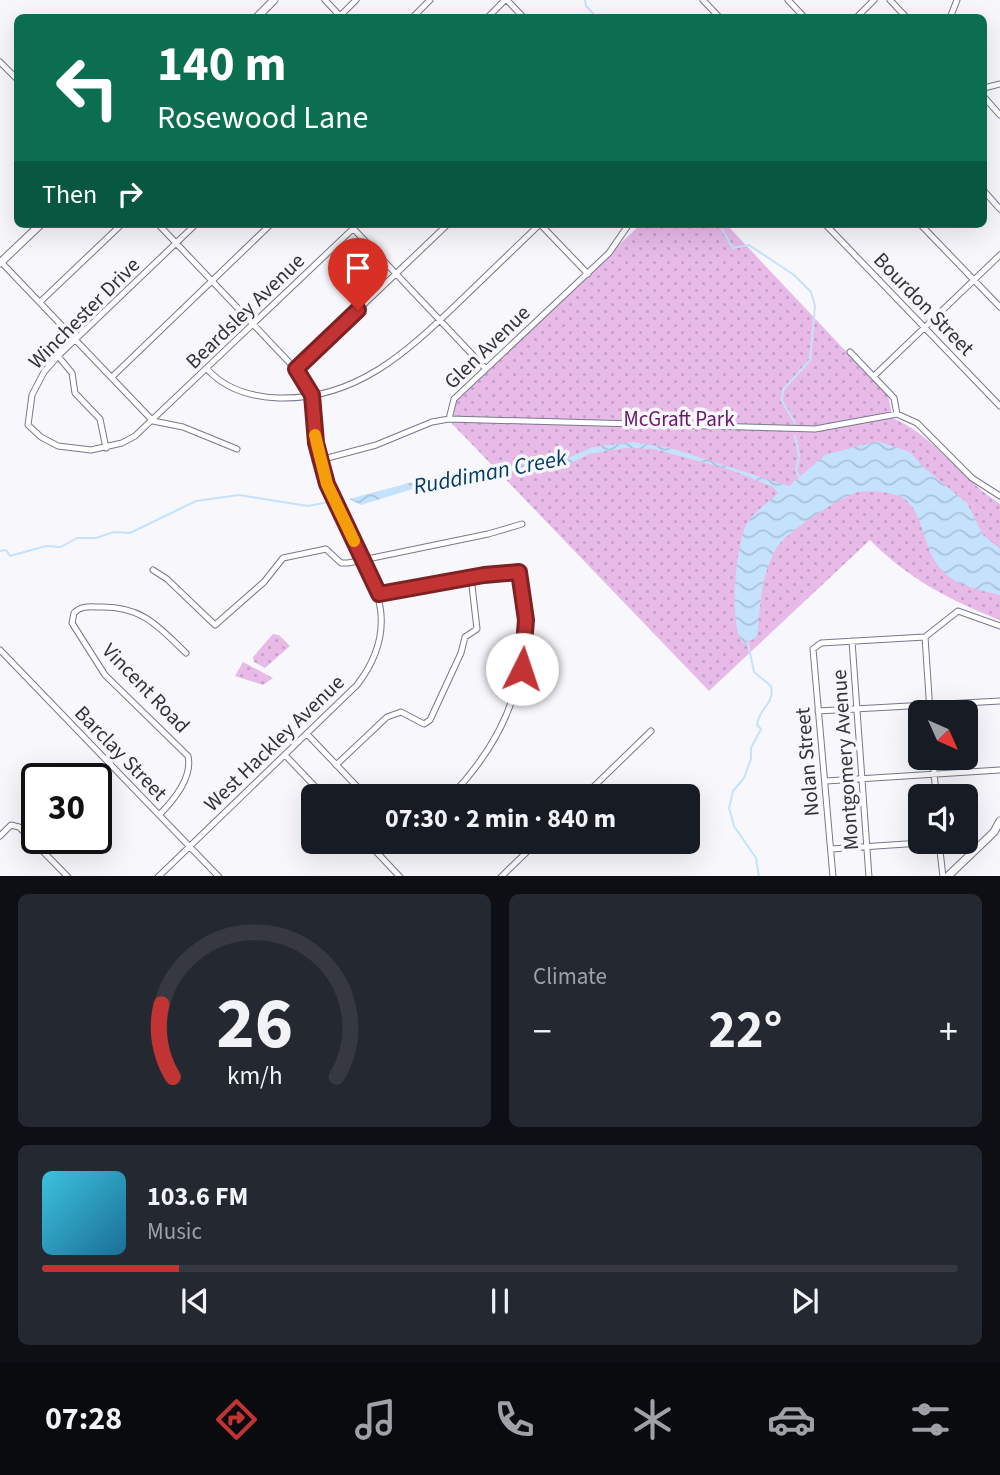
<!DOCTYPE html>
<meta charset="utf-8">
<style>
:root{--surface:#171b24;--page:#242831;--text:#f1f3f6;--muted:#9ea1a6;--line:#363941;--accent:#c23334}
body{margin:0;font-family:"Source Sans 3",sans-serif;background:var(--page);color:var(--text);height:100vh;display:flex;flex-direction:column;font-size:26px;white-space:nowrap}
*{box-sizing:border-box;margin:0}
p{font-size:23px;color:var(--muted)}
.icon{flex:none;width:38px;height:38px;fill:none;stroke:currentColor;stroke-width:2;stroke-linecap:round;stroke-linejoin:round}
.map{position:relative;height:876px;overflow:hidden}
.side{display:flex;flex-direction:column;gap:18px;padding:18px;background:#0d0f14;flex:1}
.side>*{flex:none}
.hud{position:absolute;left:14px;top:14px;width:973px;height:214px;border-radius:10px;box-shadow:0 7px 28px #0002;background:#0b6e4f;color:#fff;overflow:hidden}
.needle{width:46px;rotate:135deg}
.buttons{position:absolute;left:908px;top:700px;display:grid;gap:14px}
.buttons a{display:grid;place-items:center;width:70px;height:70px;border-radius:10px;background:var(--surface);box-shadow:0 7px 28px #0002;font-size:35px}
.speed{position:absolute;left:21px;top:763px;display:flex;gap:14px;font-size:35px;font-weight:700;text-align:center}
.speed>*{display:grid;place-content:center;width:91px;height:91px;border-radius:50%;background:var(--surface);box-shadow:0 7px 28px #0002;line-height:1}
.speed .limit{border:4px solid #111;border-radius:10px;background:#fff;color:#111}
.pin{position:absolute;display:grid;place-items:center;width:60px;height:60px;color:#fff;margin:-72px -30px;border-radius:50% 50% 50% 0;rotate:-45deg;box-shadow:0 0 7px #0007}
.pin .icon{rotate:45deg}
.me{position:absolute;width:77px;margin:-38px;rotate:4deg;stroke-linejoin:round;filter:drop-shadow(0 0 5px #0008)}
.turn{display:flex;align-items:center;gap:24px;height:147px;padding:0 28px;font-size:32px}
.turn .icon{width:91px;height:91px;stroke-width:2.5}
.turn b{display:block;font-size:49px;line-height:60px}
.then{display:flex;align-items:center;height:66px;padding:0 28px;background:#0003;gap:14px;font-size:26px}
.big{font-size:52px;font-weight:700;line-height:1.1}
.side .tile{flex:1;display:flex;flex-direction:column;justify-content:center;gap:10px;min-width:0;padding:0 24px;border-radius:10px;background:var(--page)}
.side .dial{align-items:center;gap:0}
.dial svg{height:182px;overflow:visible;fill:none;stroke:var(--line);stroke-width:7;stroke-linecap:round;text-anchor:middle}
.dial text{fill:var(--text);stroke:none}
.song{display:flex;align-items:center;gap:21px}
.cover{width:84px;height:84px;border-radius:10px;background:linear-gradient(135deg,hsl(190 70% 55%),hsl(200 70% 35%))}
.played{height:7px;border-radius:4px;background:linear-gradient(90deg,var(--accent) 15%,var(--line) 15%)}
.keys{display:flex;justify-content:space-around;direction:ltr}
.heat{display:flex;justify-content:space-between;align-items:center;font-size:38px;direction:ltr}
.side .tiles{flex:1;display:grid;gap:18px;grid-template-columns:1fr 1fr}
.tile:last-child{grid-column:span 2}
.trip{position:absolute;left:301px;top:784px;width:399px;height:70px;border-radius:10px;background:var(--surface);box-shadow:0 7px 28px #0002;font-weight:700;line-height:70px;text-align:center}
.dock{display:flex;height:112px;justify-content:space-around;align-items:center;background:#090b0e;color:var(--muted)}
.dock .icon{width:49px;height:49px}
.dock .selected{color:var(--accent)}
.dock b{font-size:32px;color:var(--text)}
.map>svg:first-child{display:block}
</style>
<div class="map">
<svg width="1000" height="877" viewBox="0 0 1000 877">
<defs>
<pattern id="park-dots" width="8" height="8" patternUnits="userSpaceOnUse" patternTransform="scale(1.75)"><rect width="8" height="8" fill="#e8bae8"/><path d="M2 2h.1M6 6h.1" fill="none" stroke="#c7a0c8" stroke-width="1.8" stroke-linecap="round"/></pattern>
<pattern id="water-waves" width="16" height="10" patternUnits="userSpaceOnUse" patternTransform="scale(1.75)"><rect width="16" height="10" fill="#c5e2fd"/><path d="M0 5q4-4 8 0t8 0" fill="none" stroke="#aac2da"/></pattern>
</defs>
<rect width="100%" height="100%" fill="#f7f7fc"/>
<path fill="url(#park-dots)" d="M641,224H726L888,396L893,418C935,436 961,479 1000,504V620C951,601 907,578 870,540L709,691L463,435L452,424L457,399Z
M273,634L279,635L290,646L265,668L254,662L253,657Z
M243,662L273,678L263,685L235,676Z"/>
<path fill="url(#water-waves)" d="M877,441L910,452L922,466L967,503L983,535L1000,549V595C961,586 938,581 925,538C920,523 918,511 906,500C896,492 872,490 859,492C841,496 784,533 776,549C759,581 761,604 757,638L743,643C728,627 736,542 747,523C754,511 769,503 778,493L773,487L731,470L654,449L625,448L589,454L564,467L482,474L429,484L361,505L349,499L446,473L563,460L593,447L632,442L670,448L789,486L825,455Z"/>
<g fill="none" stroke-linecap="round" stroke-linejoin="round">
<path stroke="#c5e2fd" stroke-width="2" d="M585,0L586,6L597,18
M719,224L733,248L749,245L794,275L811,292L815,306L810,360L783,390L782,401L795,423
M795,436L799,456L796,471L800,478
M0,551L6,550L10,556L46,546L61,547L77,538H96L114,532L130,533L196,501L239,495L308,506L329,502
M748,643L754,672L771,686C775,705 759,707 757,725L761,729L751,748V759L744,778L733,791L729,808L734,826L756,858L759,877"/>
<defs>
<path id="minor" d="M325,0L342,18
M507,0L524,18
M703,0L720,18
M788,0L805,18
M890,0L907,18
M338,18L356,0
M412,18L430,0
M487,18L505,0
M856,18L874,0
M950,18L957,0
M0,62L18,80
M984,88L1000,84
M984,97L1000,115
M984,191L1000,209
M196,224L58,356L44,372L32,395L28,425L41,437L58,446L91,450L122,443L135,436L358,224
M349,224L485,368
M540,224L588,274
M825,224L1000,406
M920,224L1000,307
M1,262L153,421L183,427L237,449
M40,302L122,224
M850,352L894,398L897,414
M58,356L72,373L75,393L100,419L106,448
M207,369C226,390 251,397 279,398C356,400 407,352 459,302C486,276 513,250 540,224
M296,369L448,224
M874,376L1000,255
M112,377L271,224
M449,419L454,399L609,253L629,224
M320,460L376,445L432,422L449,419L815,429L897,414L917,423L972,478L1000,496
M153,570L167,579L215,625L264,582L283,558L326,549L341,563H348L488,534L522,524
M379,594L515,570L521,575C531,666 515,729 451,796
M852,641L869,877
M0,650L219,877
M818,711L1000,701
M930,712L925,637L958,611L1000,626
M307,734L366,796
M285,755L324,796
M933,758L936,796
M336,765L387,717L401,712L424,724L430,720L461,653L465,637L477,629L471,577
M826,781L1000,770
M584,796L651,731
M159,815C173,801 193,778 188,756L105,675L72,623L74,613C81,605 91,607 100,607C142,606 158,626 186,653
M0,836L11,825L19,827L68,877
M367,842L400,877
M939,842L943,877
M831,849L936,842
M158,877L357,685C417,607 350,556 327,483C322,470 317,455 316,441C313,419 316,400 305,379L158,224
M501,877L537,842
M833,877L813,649L821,643L925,637"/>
<path id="secondary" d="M256,18L274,0
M0,263L41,224
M947,877L994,832L1000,821"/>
</defs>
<use href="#minor" stroke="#79788d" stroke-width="7"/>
<use href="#secondary" stroke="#79788d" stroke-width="9"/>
<use href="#minor" stroke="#fff" stroke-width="5"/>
<use href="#secondary" stroke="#fff" stroke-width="7"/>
</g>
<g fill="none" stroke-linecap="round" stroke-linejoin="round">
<defs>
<path id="route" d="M358,310L296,369L312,395L316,443L327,484L379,594L484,575L519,572L526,620L522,669"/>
</defs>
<use href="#route" stroke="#7e2122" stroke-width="18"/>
<use href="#route" stroke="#c23334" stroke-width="12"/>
<path stroke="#f59e0b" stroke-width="12" d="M315,435L327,484L354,541"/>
</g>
<g text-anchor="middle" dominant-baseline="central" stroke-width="7" stroke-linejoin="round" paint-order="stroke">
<g font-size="21" fill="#32323b" stroke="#f7f7fc">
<text transform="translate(924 304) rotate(46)">Bourdon Street</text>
<text transform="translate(245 311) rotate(-44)">Beardsley Avenue</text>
<text transform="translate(84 313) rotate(-45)">Winchester Drive</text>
<text transform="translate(487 347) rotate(-44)">Glen Avenue</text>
<text transform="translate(146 688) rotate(46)">Vincent Road</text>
<text transform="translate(274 743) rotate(-44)">West Hackley Avenue</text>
<text transform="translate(121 753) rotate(46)">Barclay Street</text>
<text transform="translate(845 760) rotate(-94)">Montgomery Avenue</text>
<text transform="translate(807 762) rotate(-95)">Nolan Street</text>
</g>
<g font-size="21" fill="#68176b" stroke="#f7f7fc">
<text x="679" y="419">McGraft Park</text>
</g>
<g font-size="23" font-style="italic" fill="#023c66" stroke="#f7f7fc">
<text transform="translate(490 472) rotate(-11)">Ruddiman Creek</text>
</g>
</g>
</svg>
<div class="buttons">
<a><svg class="needle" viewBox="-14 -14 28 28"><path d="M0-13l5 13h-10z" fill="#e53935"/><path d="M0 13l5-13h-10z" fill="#9ea1a6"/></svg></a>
<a><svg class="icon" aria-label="sound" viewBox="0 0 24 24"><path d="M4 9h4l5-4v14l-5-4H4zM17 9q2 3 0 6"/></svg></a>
</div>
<div class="speed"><div class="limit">30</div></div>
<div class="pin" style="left:358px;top:310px;background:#d93025"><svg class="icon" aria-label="arrive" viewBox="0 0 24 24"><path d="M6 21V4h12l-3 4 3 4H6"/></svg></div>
<svg class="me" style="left:522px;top:669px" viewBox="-20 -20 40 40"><circle r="19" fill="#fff"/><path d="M0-13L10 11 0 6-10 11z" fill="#c23334"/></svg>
<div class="trip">07:30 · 2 min · 840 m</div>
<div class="hud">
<div class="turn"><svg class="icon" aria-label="left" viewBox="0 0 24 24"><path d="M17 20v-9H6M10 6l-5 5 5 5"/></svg><div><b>140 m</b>Rosewood Lane</div></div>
<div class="then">Then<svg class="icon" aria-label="right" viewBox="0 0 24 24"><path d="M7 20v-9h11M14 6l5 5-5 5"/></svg></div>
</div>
</div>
<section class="side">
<div class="tiles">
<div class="tile dial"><svg viewBox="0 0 100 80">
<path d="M14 69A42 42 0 1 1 86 69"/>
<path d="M14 69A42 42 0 0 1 9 37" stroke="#c23334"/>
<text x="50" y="56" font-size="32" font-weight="700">26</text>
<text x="50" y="72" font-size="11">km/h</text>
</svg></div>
<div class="tile"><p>Climate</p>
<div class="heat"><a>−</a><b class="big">22°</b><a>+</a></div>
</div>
<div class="tile">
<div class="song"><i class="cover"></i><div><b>103.6 FM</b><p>Music</p></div></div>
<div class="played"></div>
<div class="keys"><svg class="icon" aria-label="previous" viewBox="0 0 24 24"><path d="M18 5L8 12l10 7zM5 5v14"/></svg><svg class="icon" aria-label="pause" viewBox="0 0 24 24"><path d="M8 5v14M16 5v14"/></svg><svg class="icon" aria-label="next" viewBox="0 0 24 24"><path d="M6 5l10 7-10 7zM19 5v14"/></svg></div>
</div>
</div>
</section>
<nav class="dock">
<b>07:28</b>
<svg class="icon selected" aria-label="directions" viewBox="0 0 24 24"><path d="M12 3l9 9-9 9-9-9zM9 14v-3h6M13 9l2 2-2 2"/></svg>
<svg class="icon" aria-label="music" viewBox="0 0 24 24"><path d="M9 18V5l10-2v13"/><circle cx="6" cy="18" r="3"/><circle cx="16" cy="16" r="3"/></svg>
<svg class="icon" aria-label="phone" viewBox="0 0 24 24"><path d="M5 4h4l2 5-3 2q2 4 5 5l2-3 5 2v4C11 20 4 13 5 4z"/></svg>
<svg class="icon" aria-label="climate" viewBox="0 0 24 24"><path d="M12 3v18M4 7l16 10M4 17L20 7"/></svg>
<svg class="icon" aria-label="car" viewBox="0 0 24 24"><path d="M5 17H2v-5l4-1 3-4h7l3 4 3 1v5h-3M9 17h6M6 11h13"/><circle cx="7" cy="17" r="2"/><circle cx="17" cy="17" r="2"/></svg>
<svg class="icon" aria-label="filters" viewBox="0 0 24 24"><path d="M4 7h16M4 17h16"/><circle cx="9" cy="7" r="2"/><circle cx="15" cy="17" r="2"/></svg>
</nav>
